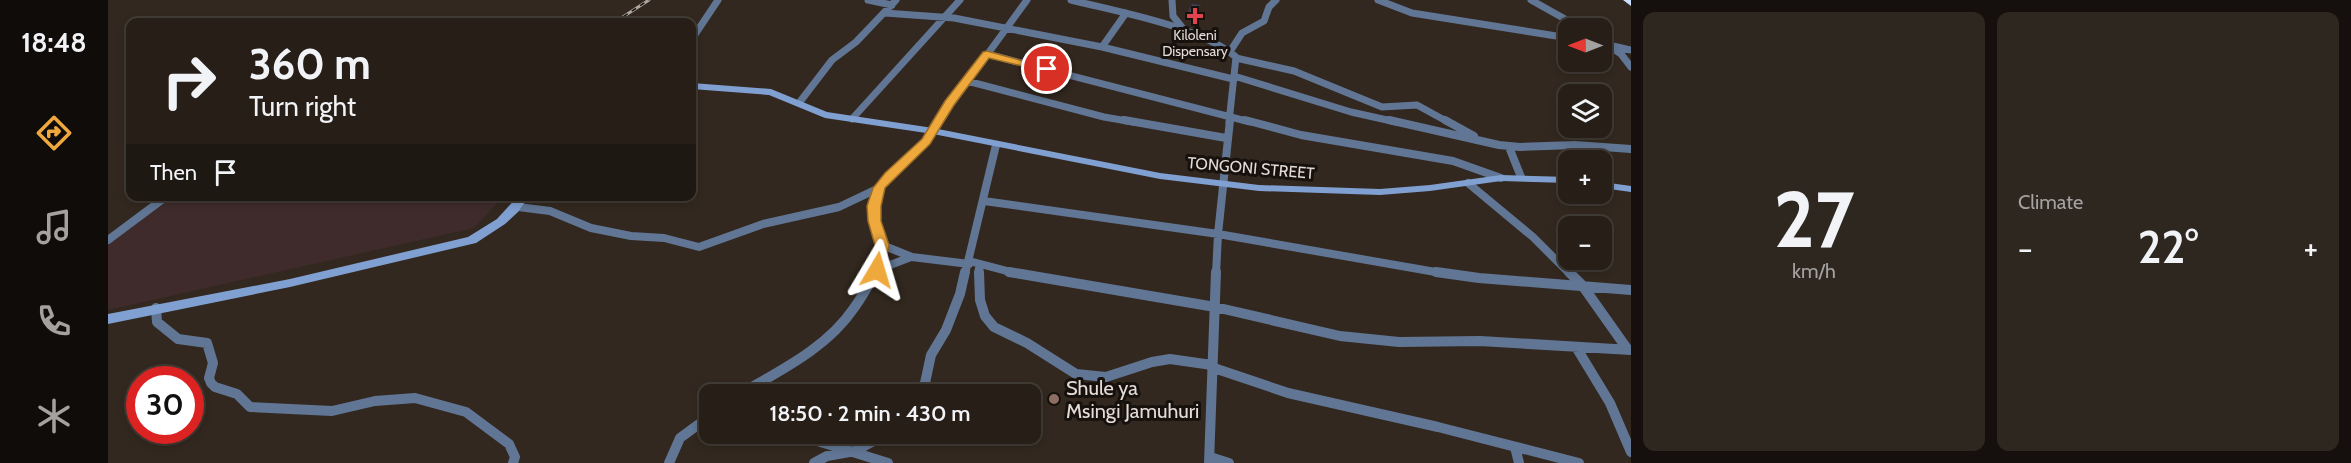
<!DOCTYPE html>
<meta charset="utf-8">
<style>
:root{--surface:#261e17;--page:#2e2720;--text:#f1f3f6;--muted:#a4a2a1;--line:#423c36;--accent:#eea83c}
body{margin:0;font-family:Cabin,sans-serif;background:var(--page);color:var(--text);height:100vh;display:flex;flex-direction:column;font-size:22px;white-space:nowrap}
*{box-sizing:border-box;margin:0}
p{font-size:20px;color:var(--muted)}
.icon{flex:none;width:33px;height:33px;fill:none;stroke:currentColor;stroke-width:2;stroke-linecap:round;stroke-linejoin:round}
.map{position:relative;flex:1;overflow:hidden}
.drawer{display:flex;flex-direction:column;gap:12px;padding:12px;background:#15100d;width:720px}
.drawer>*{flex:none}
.top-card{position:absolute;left:18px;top:18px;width:570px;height:183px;border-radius:12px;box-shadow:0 3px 9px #0003,0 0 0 2px var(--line);background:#261e17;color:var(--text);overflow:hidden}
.needle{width:39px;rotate:270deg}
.buttons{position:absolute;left:1450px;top:18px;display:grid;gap:12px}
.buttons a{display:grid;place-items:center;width:54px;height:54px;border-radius:12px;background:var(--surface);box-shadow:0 3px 9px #0003,0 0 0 2px var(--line);font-size:30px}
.speed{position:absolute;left:18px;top:366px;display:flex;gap:12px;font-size:30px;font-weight:700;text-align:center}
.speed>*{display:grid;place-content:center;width:78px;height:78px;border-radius:50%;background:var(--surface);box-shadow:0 3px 9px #0003,0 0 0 2px var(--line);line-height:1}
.speed .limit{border:9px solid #d22;background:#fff;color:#111}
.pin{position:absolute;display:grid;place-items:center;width:51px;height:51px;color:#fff;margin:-26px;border:3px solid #fff;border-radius:50%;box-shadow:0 2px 6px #0007}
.me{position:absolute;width:66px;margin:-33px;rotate:7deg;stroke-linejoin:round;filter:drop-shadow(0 0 4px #0008)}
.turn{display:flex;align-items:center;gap:21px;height:126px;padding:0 24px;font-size:27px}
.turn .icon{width:78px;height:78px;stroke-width:2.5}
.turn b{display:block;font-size:42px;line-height:51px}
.then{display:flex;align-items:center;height:57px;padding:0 24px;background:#0003;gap:12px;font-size:22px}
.big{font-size:45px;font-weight:600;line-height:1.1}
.drawer .card{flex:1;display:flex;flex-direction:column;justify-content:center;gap:9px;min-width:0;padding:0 21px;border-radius:12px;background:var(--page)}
.drawer .dial{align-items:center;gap:0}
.dial b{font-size:78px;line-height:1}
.heat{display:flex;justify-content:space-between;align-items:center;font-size:33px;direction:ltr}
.drawer .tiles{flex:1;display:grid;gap:12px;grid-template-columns:repeat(2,1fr)}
.trip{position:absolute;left:591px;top:384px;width:342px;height:60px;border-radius:12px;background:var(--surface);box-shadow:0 3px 9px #0003,0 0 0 2px var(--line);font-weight:600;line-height:60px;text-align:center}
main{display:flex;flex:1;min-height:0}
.tab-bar{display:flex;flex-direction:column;width:108px;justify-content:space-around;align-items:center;background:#0f0c09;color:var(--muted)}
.tab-bar .icon{width:42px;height:42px}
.tab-bar .selected{color:var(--accent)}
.tab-bar b{font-size:27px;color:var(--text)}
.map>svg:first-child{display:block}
</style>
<main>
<nav class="tab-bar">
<b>18:48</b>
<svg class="icon selected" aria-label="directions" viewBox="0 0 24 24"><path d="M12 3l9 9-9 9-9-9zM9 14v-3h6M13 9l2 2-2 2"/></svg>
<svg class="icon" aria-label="music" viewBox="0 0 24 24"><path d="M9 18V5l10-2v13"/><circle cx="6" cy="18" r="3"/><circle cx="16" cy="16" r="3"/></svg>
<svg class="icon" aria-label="phone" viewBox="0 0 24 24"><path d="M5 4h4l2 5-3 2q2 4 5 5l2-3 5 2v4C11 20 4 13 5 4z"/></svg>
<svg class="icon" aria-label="climate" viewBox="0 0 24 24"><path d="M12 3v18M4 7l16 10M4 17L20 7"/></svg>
</nav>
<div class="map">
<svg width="1523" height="463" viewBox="0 0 1523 463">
<rect width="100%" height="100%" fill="#32281f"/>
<path fill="#3f2b2b" d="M65,197H395L366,228L0,310V244Z"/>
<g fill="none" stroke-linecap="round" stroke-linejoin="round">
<path stroke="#617694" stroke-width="7" d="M760,0L784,5
M963,0C1010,12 1091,26 1128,57L1121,122
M1064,0L1065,16L1077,31
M1270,0L1304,13L1461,38
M1423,0L1473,28
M777,13L846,18L994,47L1125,79
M584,39L610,0
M1494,41L1513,54L1523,67
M1505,46L1523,50
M994,47L1018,13
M1123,50L1134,33L1156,21L1161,7L1168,0
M879,54L1142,122
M1128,58L1186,71L1274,107L1309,105L1340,122
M1126,76L1243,112L1288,122
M859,81L996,117L1025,122
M691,103L724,60L748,42L788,0
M744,119L852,0
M830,122L919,0"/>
<path stroke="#617694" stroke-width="8" d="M1016,120L1118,138
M1137,120L1193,135L1345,161L1393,178
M1281,120L1391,145L1412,147L1467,145L1523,149
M1337,120L1366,136
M1401,147L1413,177
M1360,183L1425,237L1462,274
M876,201L1110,234L1339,274
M410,207L442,211L483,228L523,236L556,238L591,247L655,224L731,207L771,188
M0,240L59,196
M774,245L804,257L861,264
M861,261L910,274
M871,265V274
M769,270L803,257
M767,274C784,244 759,225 770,192C775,177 808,154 818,141C823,134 827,127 831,120
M857,274L888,145
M1108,274L1110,234L1122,120"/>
<path stroke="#617694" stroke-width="10" d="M871,272L872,300L877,316L886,327L919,343L968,374L998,377L1044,362L1062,359L1104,365
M901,272L1107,307L1232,336L1291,342L1372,341L1523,350
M1328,272L1371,278L1523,290
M1461,272L1474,285L1520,350
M48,308L49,322L70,339L99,343L105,363L101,378L103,383L107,387L129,394L142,407L224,411L267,401L307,398L358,412L401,444L407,457L405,463
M1468,347L1502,403L1523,452
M1103,367L1180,393L1330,427L1471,463
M632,394C673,370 719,348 746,308C754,297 761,284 768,272
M809,394L817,383L823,355L838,330L852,294L857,272
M687,434L780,463
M1407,447L1411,463
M1102,457L1121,463
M561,463L572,438L602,416
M706,463L719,456L747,451L778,434
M1101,463L1108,272"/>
<path fill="#80a0d1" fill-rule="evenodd" d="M584,83L663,89L719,112L825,128L1052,173L1151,185L1272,189L1322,185L1393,175L1461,177V183L1393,181L1322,191L1272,195L1151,191L1052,179L825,134L717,118L661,95L584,89Z
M1494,182L1523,186V192L1494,188Z
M410,196H421L410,212L397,224L368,243L182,287L0,324V314L182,279L360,237L389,219Z"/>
<path fill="#cadffe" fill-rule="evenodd" d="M1515,0H1523V6Z"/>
<defs>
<path id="rail" d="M507,22L541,0"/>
</defs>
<use href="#rail" stroke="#aea6a0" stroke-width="3"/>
<use href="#rail" stroke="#16110d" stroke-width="1.5" stroke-dasharray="5" stroke-linecap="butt"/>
</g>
<path fill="#423f4a" d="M1080,13H1090L1086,20H1078Z"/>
<path fill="#4d4956" stroke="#36333c" stroke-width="1.5" d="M1084,4L1092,5L1088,13H1080Z"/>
<path fill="#eea83c" stroke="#9b6d27" stroke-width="1.5" d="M879,51L944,69L939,72L881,58L846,105L822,144L777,188L773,206V221L781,245L776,270L774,273H764L762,270L767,245L760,221L759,206L765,188L777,173L814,139L837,101L875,52Z"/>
<path fill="#e0444e" stroke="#16110d" stroke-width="2" d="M1084 7h6v6h6v6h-6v6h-6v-6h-6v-6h6z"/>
<circle fill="#8d6e63" stroke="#16110d" stroke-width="2" cx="946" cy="399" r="6"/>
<g text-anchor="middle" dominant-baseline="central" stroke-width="6" stroke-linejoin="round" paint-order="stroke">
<g font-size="14" fill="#e3dcd7" stroke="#16110d">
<text x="1087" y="35">Kiloleni<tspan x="1087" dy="16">Dispensary</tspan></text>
</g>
<g font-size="16" fill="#e3dcd7" stroke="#16110d">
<text transform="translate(1143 168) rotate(5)">TONGONI STREET</text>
</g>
<g font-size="20" fill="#e3dcd7" stroke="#16110d" text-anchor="start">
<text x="958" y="388">Shule ya<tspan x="958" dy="23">Msingi Jamuhuri</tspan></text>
</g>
</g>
</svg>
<div class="buttons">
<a><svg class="needle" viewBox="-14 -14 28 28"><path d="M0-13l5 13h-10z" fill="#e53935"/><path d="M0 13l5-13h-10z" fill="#a4a2a1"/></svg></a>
<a><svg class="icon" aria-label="layers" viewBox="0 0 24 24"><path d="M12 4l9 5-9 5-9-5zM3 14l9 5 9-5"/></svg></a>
<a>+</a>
<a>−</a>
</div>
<div class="speed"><div class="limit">30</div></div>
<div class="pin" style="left:939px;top:69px;background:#d93025"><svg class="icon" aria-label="arrive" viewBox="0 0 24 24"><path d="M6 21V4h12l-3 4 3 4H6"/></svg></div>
<svg class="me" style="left:769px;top:270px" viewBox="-20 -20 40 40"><path d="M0-17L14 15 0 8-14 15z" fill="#eea83c" stroke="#fff" stroke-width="4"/></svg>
<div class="trip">18:50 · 2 min · 430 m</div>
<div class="top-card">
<div class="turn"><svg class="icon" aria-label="right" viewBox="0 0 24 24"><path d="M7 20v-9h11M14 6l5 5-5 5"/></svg><div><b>360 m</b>Turn right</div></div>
<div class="then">Then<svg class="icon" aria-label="arrive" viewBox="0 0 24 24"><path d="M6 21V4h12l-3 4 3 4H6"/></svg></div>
</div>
</div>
<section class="drawer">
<div class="tiles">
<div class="card dial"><b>27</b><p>km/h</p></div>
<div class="card"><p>Climate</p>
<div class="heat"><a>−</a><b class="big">22°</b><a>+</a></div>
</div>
</div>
</section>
</main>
